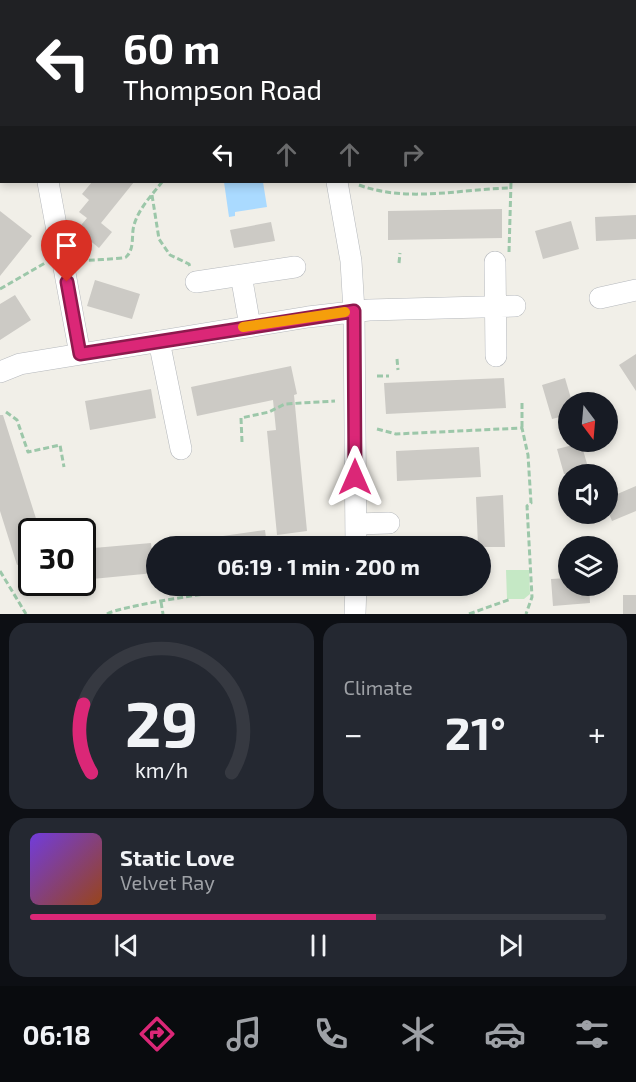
<!DOCTYPE html>
<meta charset="utf-8">
<style>
:root{--surface:#171b24;--page:#242831;--text:#f1f3f6;--muted:#9ea1a6;--line:#363941;--accent:#db2777}
body{margin:0;font-family:"Exo 2",sans-serif;background:var(--page);color:var(--text);height:100vh;display:flex;flex-direction:column;font-size:22px;white-space:nowrap}
*{box-sizing:border-box;margin:0}
p{font-size:20px;color:var(--muted)}
.icon{flex:none;width:33px;height:33px;fill:none;stroke:currentColor;stroke-width:2;stroke-linecap:round;stroke-linejoin:round}
.map{position:relative;height:614px;overflow:hidden}
.sheet{display:flex;flex-direction:column;gap:9px;padding:9px;background:#0d0f14;flex:1}
.sheet>*{flex:none}
.top-card{position:absolute;left:0px;top:0px;width:636px;height:183px;box-shadow:0 3px 9px #0003;background:#202124;color:#fff;overflow:hidden}
.needle{width:39px;rotate:164deg}
.fabs{position:absolute;left:558px;top:392px;display:grid;gap:12px}
.fabs a{display:grid;place-items:center;width:60px;height:60px;border-radius:50%;background:var(--surface);box-shadow:0 3px 9px #0003;font-size:30px}
.speed{position:absolute;left:18px;top:518px;display:flex;gap:12px;font-size:30px;font-weight:700;text-align:center}
.speed>*{display:grid;place-content:center;width:78px;height:78px;border-radius:50%;background:var(--surface);box-shadow:0 3px 9px #0003;line-height:1}
.speed .limit{border:3px solid #111;border-radius:9px;background:#fff;color:#111}
.pin{position:absolute;display:grid;place-items:center;width:51px;height:51px;color:#fff;margin:-62px -26px;border-radius:50% 50% 50% 0;rotate:-45deg;box-shadow:0 0 6px #0007}
.pin .icon{rotate:45deg}
.me{position:absolute;width:66px;margin:-33px;rotate:0deg;stroke-linejoin:round;filter:drop-shadow(0 0 4px #0008)}
.turn{display:flex;align-items:center;gap:21px;height:126px;padding:0 24px;font-size:27px}
.turn .icon{width:78px;height:78px;stroke-width:2.5}
.turn b{display:block;font-size:42px;line-height:51px}
.lanes{display:flex;align-items:center;height:57px;padding:0 24px;background:#0003;justify-content:center;gap:30px;direction:ltr}
.lanes .off{opacity:.35}
.big{font-size:45px;font-weight:700;line-height:1.1}
.sheet .tile{flex:1;display:flex;flex-direction:column;justify-content:center;gap:9px;min-width:0;padding:0 21px;border-radius:18px;background:var(--page)}
.sheet .dial{align-items:center;gap:0}
.dial svg{height:156px;overflow:visible;fill:none;stroke:var(--line);stroke-width:7;stroke-linecap:round;text-anchor:middle}
.dial text{fill:var(--text);stroke:none}
.song{display:flex;align-items:center;gap:18px}
.cover{width:72px;height:72px;border-radius:9px;background:linear-gradient(135deg,hsl(260 70% 55%),hsl(20 70% 35%))}
.played{height:6px;border-radius:3px;background:linear-gradient(90deg,var(--accent) 60%,var(--line) 60%)}
.keys{display:flex;justify-content:space-around;direction:ltr}
.heat{display:flex;justify-content:space-between;align-items:center;font-size:33px;direction:ltr}
.sheet .tiles{flex:1;display:grid;gap:9px;grid-template-columns:1fr 1fr}
.tile:last-child{grid-column:span 2}
.trip{position:absolute;left:146px;top:536px;width:345px;height:60px;border-radius:30px;background:var(--surface);box-shadow:0 3px 9px #0003;font-weight:700;line-height:60px;text-align:center}
.tabs{display:flex;height:96px;justify-content:space-around;align-items:center;background:#090b0e;color:var(--muted)}
.tabs .icon{width:42px;height:42px}
.tabs .active{color:var(--accent)}
.tabs b{font-size:27px;color:var(--text)}
.map>svg:first-child{display:block}
</style>
<div class="map">
<svg width="636" height="614" viewBox="0 0 636 614">
<rect width="100%" height="100%" fill="#f1efe8"/>
<path fill="#c5e8c5" d="M506,570H529L530,594L524,599H507Z"/>
<path fill="#aadaff" d="M224,182H263L267,207L235,212V216L229,217Z"/>
<path fill="#cccac5" d="M92,182H134L101,223L112,232L99,248L77,230L87,218L79,212L89,200L82,194Z
M502,209V238L388,240V211Z
M0,211L32,236L0,276Z
M636,215V239L596,241L595,217Z
M571,221L579,249L543,259L535,231Z
M271,222L275,241L234,248L230,230Z
M95,280L140,294L132,319L87,306Z
M15,295L31,320L0,340V304Z
M636,354V391L619,365Z
M291,366L297,394L294,395L307,531L277,535L267,431L276,430L273,400L197,416L191,387Z
M504,378L506,408L386,414L384,383Z
M565,378L572,402H568V415L552,419L542,385Z
M151,389L156,418L90,430L85,401Z
M0,415H3L40,531H32V560L17,565L0,511Z
M581,443L590,474H564L557,449Z
M479,447L481,477L397,481L396,451Z
M636,486V511L612,521L608,511V498Z
M503,495L505,547H480L478,546L476,497Z
M265,530L267,546H209V538Z
M151,543L154,573L82,580V549Z
M568,578V585H589L590,603L553,606L551,579Z
M623,595H636V614H623Z"/>
<g fill="none" stroke-linecap="round" stroke-linejoin="round">
<defs>
<path id="minor" d="M301,0V2
M416,0V2
M634,60L636,61
M0,109L2,107
M0,144L2,145
M48,182L80,354
M337,182L351,261L354,311L356,546
M495,262L496,356
M241,275L250,326
M196,282L295,267
M600,298L636,290
M159,341L181,449
M0,372L20,364L308,317L369,310L515,306
M356,524L389,523
M355,614L356,585"/>
</defs>
<use href="#minor" stroke="#b5b8bc" stroke-width="22"/>
<path stroke="#9cc7a9" stroke-width="3" stroke-dasharray="6 3" stroke-linecap="butt" d="M16,0L17,2
M101,0L102,2
M258,0V2
M130,2L131,0
M504,2V0
M359,185C408,203 459,189 511,188
M152,195L159,239L170,255L189,264L190,267
M509,252L511,182
M80,261C88,260 124,259 126,257C135,249 131,235 134,225C139,208 152,195 162,182
M399,263L400,253
M0,289L45,263
M397,359L398,370
M377,376H389
M522,403V428
M6,412L17,420L28,452L60,445L64,467
M377,429L396,434L522,428L528,455L531,503L527,506L532,597L526,614
M242,442L241,418L269,412L285,404L335,401
M0,571L26,614
M161,602L163,614
M107,614C120,606 223,590 241,590C265,591 283,596 305,585
M469,614L511,599"/>
<use href="#minor" stroke="#fff" stroke-width="21"/>
</g>
<g fill="none" stroke-linecap="round" stroke-linejoin="round">
<defs>
<path id="route" d="M67,282L80,354L354,311L355,477"/>
</defs>
<use href="#route" stroke="#8e194d" stroke-width="15"/>
<use href="#route" stroke="#db2777" stroke-width="10"/>
<path stroke="#f59e0b" stroke-width="10" d="M243,327L345,312"/>
</g>
</svg>
<div class="fabs">
<a><svg class="needle" viewBox="-14 -14 28 28"><path d="M0-13l5 13h-10z" fill="#e53935"/><path d="M0 13l5-13h-10z" fill="#9ea1a6"/></svg></a>
<a><svg class="icon" aria-label="sound" viewBox="0 0 24 24"><path d="M4 9h4l5-4v14l-5-4H4zM17 9q2 3 0 6"/></svg></a>
<a><svg class="icon" aria-label="layers" viewBox="0 0 24 24"><path d="M12 4l9 5-9 5-9-5zM3 14l9 5 9-5"/></svg></a>
</div>
<div class="speed"><div class="limit">30</div></div>
<div class="pin" style="left:67px;top:282px;background:#d93025"><svg class="icon" aria-label="arrive" viewBox="0 0 24 24"><path d="M6 21V4h12l-3 4 3 4H6"/></svg></div>
<svg class="me" style="left:355px;top:477px" viewBox="-20 -20 40 40"><path d="M0-17L14 15 0 8-14 15z" fill="#db2777" stroke="#fff" stroke-width="4"/></svg>
<div class="trip">06:19 · 1 min · 200 m</div>
<div class="top-card">
<div class="turn"><svg class="icon" aria-label="left" viewBox="0 0 24 24"><path d="M17 20v-9H6M10 6l-5 5 5 5"/></svg><div><b>60 m</b>Thompson Road</div></div>
<div class="lanes"><svg class="icon" aria-label="left" viewBox="0 0 24 24"><path d="M17 20v-9H6M10 6l-5 5 5 5"/></svg><svg class="icon off" aria-label="ahead" viewBox="0 0 24 24"><path d="M12 20V5M6 11l6-6 6 6"/></svg><svg class="icon off" aria-label="ahead" viewBox="0 0 24 24"><path d="M12 20V5M6 11l6-6 6 6"/></svg><svg class="icon off" aria-label="right" viewBox="0 0 24 24"><path d="M7 20v-9h11M14 6l5 5-5 5"/></svg></div>
</div>
</div>
<section class="sheet">
<div class="tiles">
<div class="tile dial"><svg viewBox="0 0 100 80">
<path d="M14 69A42 42 0 1 1 86 69"/>
<path d="M14 69A42 42 0 0 1 10 34" stroke="#db2777"/>
<text x="50" y="56" font-size="32" font-weight="700">29</text>
<text x="50" y="72" font-size="11">km/h</text>
</svg></div>
<div class="tile"><p>Climate</p>
<div class="heat"><a>−</a><b class="big">21°</b><a>+</a></div>
</div>
<div class="tile">
<div class="song"><i class="cover"></i><div><b>Static Love</b><p>Velvet Ray</p></div></div>
<div class="played"></div>
<div class="keys"><svg class="icon" aria-label="previous" viewBox="0 0 24 24"><path d="M18 5L8 12l10 7zM5 5v14"/></svg><svg class="icon" aria-label="pause" viewBox="0 0 24 24"><path d="M8 5v14M16 5v14"/></svg><svg class="icon" aria-label="next" viewBox="0 0 24 24"><path d="M6 5l10 7-10 7zM19 5v14"/></svg></div>
</div>
</div>
</section>
<nav class="tabs">
<b>06:18</b>
<svg class="icon active" aria-label="directions" viewBox="0 0 24 24"><path d="M12 3l9 9-9 9-9-9zM9 14v-3h6M13 9l2 2-2 2"/></svg>
<svg class="icon" aria-label="music" viewBox="0 0 24 24"><path d="M9 18V5l10-2v13"/><circle cx="6" cy="18" r="3"/><circle cx="16" cy="16" r="3"/></svg>
<svg class="icon" aria-label="phone" viewBox="0 0 24 24"><path d="M5 4h4l2 5-3 2q2 4 5 5l2-3 5 2v4C11 20 4 13 5 4z"/></svg>
<svg class="icon" aria-label="climate" viewBox="0 0 24 24"><path d="M12 3v18M4 7l16 10M4 17L20 7"/></svg>
<svg class="icon" aria-label="car" viewBox="0 0 24 24"><path d="M5 17H2v-5l4-1 3-4h7l3 4 3 1v5h-3M9 17h6M6 11h13"/><circle cx="7" cy="17" r="2"/><circle cx="17" cy="17" r="2"/></svg>
<svg class="icon" aria-label="filters" viewBox="0 0 24 24"><path d="M4 7h16M4 17h16"/><circle cx="9" cy="7" r="2"/><circle cx="15" cy="17" r="2"/></svg>
</nav>
